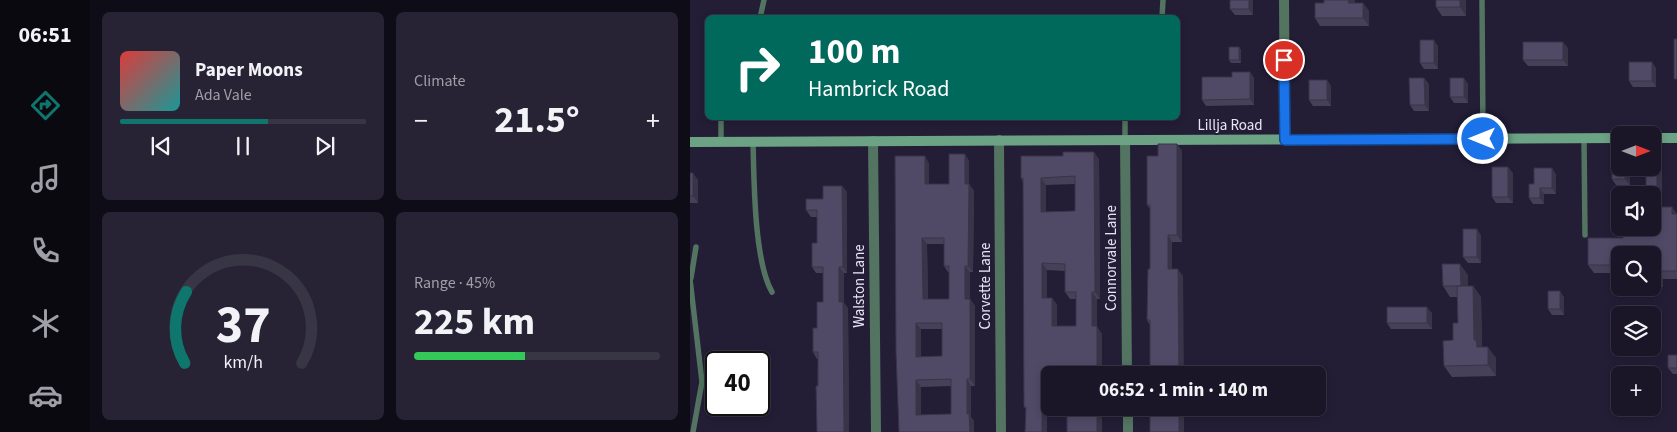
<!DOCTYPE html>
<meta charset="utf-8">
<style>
:root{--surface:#1a1628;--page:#272334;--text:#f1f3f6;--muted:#9f9fa8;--line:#383545;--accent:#0f766e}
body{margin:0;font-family:"Source Sans 3",sans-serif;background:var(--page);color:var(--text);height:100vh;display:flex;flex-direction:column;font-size:19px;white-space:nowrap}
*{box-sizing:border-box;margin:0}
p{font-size:16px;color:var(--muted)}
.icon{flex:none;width:28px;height:28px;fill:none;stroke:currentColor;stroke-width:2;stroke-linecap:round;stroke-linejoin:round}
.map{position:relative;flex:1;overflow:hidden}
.side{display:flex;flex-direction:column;gap:12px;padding:12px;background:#0e0c16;width:600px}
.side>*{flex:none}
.top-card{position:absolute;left:15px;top:15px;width:475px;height:105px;border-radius:8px;box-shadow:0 2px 8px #0003,0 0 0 1px var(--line);background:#00695c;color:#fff;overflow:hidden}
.needle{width:32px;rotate:90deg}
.buttons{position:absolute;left:921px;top:126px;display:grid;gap:10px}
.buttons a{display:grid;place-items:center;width:50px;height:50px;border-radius:8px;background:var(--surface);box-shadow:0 2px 8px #0003,0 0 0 1px var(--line);font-size:25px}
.speed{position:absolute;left:15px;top:351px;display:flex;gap:10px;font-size:25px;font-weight:700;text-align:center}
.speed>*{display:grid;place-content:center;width:65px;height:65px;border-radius:50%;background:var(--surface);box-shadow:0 2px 8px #0003,0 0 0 1px var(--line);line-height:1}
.speed .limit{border:2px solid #111;border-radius:8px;background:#fff;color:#111}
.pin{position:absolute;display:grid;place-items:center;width:42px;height:42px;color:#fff;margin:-21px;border:2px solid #fff;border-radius:50%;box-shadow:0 1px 5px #0007}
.me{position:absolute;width:55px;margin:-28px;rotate:270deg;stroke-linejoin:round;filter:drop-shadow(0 0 4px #0008)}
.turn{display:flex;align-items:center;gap:18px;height:105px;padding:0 20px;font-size:22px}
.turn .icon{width:65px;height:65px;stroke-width:2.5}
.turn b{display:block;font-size:35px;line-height:42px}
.big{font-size:38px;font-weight:700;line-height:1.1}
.side .card{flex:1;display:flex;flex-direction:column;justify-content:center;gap:8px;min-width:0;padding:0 18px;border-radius:8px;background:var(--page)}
.side .dial{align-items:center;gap:0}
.dial svg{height:130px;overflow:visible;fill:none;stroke:var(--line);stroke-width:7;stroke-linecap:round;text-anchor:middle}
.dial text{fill:var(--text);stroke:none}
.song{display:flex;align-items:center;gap:15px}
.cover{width:60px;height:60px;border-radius:8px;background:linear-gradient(135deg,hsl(0 70% 55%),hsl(180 70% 35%))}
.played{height:5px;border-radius:2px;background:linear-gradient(90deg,var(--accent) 60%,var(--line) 60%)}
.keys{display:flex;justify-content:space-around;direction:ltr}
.heat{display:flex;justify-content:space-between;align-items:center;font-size:28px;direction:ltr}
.charge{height:8px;border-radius:4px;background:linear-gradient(90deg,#34c759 45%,var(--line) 0)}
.side .tiles{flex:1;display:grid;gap:12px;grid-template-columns:repeat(2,1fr)}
.trip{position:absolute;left:351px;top:366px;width:285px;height:50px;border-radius:8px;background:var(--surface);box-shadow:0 2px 8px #0003,0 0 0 1px var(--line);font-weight:700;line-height:50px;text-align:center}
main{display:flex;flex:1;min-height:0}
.tab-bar{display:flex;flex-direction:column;width:90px;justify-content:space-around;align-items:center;background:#0a0910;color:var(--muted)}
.tab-bar .icon{width:35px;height:35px}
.tab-bar .current{color:var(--accent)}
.tab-bar b{font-size:22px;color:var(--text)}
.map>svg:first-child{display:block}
</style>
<main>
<nav class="tab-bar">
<b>06:51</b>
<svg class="icon current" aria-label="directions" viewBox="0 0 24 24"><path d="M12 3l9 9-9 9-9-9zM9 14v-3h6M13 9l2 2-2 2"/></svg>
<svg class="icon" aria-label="music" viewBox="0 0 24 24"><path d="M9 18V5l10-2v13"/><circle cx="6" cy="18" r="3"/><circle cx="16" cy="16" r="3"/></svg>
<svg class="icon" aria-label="phone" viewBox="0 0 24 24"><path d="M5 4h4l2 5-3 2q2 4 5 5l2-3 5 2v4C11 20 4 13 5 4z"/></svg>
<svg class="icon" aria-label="climate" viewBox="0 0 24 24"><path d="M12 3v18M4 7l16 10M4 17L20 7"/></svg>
<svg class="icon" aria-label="car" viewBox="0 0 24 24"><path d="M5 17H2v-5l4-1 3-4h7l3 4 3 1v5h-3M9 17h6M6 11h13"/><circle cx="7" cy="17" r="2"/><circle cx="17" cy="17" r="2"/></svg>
</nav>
<section class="side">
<div class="tiles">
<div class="card">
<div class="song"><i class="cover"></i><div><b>Paper Moons</b><p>Ada Vale</p></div></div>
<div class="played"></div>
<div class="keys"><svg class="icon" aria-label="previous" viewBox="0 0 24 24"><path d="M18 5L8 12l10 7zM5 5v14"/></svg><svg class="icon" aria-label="pause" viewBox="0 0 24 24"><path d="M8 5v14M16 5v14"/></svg><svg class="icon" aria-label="next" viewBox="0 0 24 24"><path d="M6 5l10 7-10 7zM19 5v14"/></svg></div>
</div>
<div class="card"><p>Climate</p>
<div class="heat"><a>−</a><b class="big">21.5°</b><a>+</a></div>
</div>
<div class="card dial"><svg viewBox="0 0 100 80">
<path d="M14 69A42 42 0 1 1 86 69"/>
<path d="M14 69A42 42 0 0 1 15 25" stroke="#0f766e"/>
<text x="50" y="56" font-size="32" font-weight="700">37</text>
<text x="50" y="72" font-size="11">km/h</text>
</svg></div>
<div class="card"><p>Range · 45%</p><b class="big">225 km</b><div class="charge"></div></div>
</div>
</section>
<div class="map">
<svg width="987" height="432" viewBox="0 0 987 432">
<rect width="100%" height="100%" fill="#231d36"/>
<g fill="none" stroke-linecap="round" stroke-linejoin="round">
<path stroke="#527460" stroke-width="5.5" d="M792,0L793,139
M70,18L74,0
M472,18L473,0
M435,118V140
M894,138L895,235
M63,141C64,179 64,261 82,292
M31,142V118
M1,278L6,247
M0,279L12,382L3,432"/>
<path stroke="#527460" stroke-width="10" d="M594,0L595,139
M309,140L311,432
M435,140L437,375
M183,141L186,432
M438,408V432"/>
<path stroke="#6ca384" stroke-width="10" d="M962,138H987
M0,142L930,138"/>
</g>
<path fill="#464059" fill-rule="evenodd" d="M563,0V15H545L540,9Z
M634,0H665L664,3H673L679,11V26H630L625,18L634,3Z
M746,0H776V16H752L746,7Z
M748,46V69H734L730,63Z
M549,47L551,50V63H541L539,60Z
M878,48V66H838L833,60Z
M966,68V87H943L939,81Z
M560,72L564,78V105L516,106L512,100L542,77Z
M734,78L739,84V111H724L720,105Z
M637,80L641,86V106H623L619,100Z
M778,84V103H764L760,97Z
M487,144L492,151V242H482V269L493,276L460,325L457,320L460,269V209L457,205L468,156Z
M275,154L279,161V184L284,191L283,272H280V299L285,306V386H281V417L284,421L209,432L239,163V184H259ZM237,244H254V266L258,272H259V299H238ZM231,329H252V356L231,357ZM261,386V414L231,415V387Z
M409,159L410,299H407V327L412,334V375H360V408H412V432L377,415H357V432L334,407L333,182L331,178ZM385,184V211L356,212V185ZM357,270L375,271V292L380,299H386V326H367V305L362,298H357Z
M972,167V207H982L987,214V279H973V287H962V255H930V265H926V273H904L898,265L933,238L962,228Z
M0,173L8,180V203H0Z
M823,173V203H806L802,197Z
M866,174V194H854V204H843L839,198L844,184Z
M940,174V185H926L922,179Z
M152,186L157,192V273H154V303L158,308L159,432H127L128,359H127L123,352L133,302V273H126L122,267L127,243V217H121L116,210Z
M791,235V263H778L773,257Z
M778,275V286H783L791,297L792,347L806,358V376L762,377L754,366L763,340L768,323L767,297H760L753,286Z
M874,297V315H862L858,309Z
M742,313V329H701L697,323Z
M987,355V374H983L978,368Z"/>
<path fill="#393448" d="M559,0H563V15L559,9Z
M659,0H665L664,11L658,3Z
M770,0H776V16L770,7Z
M673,3L679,11V26L673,18Z
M744,40L748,46V69L744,63Z
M873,42L878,48V66L873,60Z
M549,47L551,50V63L549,60Z
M962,62L966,68V87L962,81Z
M560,72L564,78V105L560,99Z
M734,78L739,84V111L735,105Z
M774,78L778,84V103L774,97Z
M637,80L641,86V106L637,100Z
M487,144L492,151V242L487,235Z
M404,152L409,159L410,299L405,292Z
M275,154L279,161V191L275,184Z
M235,156L239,163V191L235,184Z
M967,159L972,167V216L967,207Z
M818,167L823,173V203L818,197Z
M862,168L866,174V194L862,188Z
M935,168L940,174V185L935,179Z
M3,173L8,180V203L3,196Z
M351,178L356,185V219L351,212Z
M279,184L284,191L283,272L278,266Z
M152,186L157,192V273L153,267Z
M850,188L854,194V204L850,198Z
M982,207L987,215L982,214Z
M787,229L791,235V263L787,257Z
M478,235L482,242V276L478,269Z
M232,238L237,244L238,306L233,299Z
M920,257L926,265V273L920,265Z
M352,263L357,270V305L352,298Z
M770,264L778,275V297L771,286Z
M275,266L280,272V306L275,299Z
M149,267L154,273V303L158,308L159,432H154L149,302Z
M488,269L493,276L494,375H489Z
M967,271L973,279V287L967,279Z
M783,286L791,297L792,348L787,347L784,340Z
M870,291L874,297V315L870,309Z
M402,292L407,299V327L412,334V375H407L402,326Z
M362,298L367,305V334L362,326Z
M280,299L285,306V386L280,379Z
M737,307L742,313V329L737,323Z
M226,323L231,329V364L226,357Z
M798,347L806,358V376L798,365Z
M277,379L281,386V417L284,421V432H280L277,414Z
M226,380L231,387V422L226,415Z
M352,407L357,415V432H352Z
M407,408H412V432H407Z
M489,408H494V432H489Z"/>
<path fill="#514a67" stroke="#393448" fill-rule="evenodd" d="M540,0H559V9H540Z
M634,0H659L658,3H673V18H625V3H634Z
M746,0H770V7H746Z
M984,39H987V79H984Z
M730,40H744V63H730Z
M833,42H873V60H833Z
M539,47H549V60H539Z
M939,62H962V81H939Z
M542,72H560V99L512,100V77H542Z
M719,78H734L735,105H720Z
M760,78H774V97H760Z
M619,80H637V100H619Z
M468,144H487V235H478V269H488L489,375H460V320H457L458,269H460V205H457V156H468Z
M373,152H404L405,292H402V326H407V375H360V407H352V432H335L336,407H334L333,178H331V156H373ZM385,176V211L351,212V178ZM352,263L375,264V292H386V326H362V298H352Z
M259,154H275V184H279L278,266H275V299H280V379H277V414H279L280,432H209L206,353L205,156H235V184H259ZM232,238H254V266H259V299H233ZM226,323H252V356L226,357ZM261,379V414L226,415V380Z
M962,159H967V207H982V214H987V271H967V279H962V255H930V257H920V265H898V238H933V228H962V195H956V168H962Z
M802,167H818V197H802Z
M844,168H862V188H850V198H839V184H844Z
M922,168H935V179H922Z
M0,173H3V196H0Z
M133,186H152L153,267H149V302H153L154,432H127L126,386H128V352H123V328H127V302H133V267H122V243H127V210H116V199H133Z
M773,229H787V257H773Z
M752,264H770L771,286H753Z
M767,286H783L784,340H786L787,347H798V365L754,366L753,341L763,340V323H768Z
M858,291H870V309H858Z
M697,307H737V323H697Z
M978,355H987V368H978Z
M377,408H407V432H377Z
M460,408H489V432H460Z"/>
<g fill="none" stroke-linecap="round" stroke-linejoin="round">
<defs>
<path id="route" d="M594,60L595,140L793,139"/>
</defs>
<use href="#route" stroke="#114b97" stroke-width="12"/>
<use href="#route" stroke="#1a73e8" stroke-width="9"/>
</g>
<g text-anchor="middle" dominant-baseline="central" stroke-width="4" stroke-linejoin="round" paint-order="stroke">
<g font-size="15" fill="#e9e5f7" stroke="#231d36">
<text x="540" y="125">Lillja Road</text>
<text transform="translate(421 258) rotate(-90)">Connorvale Lane</text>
<text transform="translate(169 286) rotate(-90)">Walston Lane</text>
<text transform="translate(295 286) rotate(-90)">Corvette Lane</text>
</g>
</g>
</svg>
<div class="buttons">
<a><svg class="needle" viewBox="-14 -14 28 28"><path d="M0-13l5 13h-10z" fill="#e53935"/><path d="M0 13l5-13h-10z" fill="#9f9fa8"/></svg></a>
<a><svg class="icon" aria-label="sound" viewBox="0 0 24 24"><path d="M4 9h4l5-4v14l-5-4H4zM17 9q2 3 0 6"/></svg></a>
<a><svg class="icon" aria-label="search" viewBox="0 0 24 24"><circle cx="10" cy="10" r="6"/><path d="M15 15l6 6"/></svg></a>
<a><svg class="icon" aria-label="layers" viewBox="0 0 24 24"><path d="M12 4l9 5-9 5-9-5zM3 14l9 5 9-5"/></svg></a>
<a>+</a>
</div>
<div class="speed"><div class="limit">40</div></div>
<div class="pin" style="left:594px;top:60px;background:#d93025"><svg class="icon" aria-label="arrive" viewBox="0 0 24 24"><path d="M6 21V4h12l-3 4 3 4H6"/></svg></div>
<svg class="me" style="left:793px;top:139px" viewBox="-20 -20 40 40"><circle r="17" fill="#1a73e8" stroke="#fff" stroke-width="3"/><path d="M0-11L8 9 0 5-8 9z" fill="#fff"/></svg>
<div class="trip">06:52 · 1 min · 140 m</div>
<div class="top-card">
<div class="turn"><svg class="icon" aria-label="right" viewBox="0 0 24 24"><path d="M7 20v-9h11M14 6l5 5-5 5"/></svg><div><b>100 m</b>Hambrick Road</div></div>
</div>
</div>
</main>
